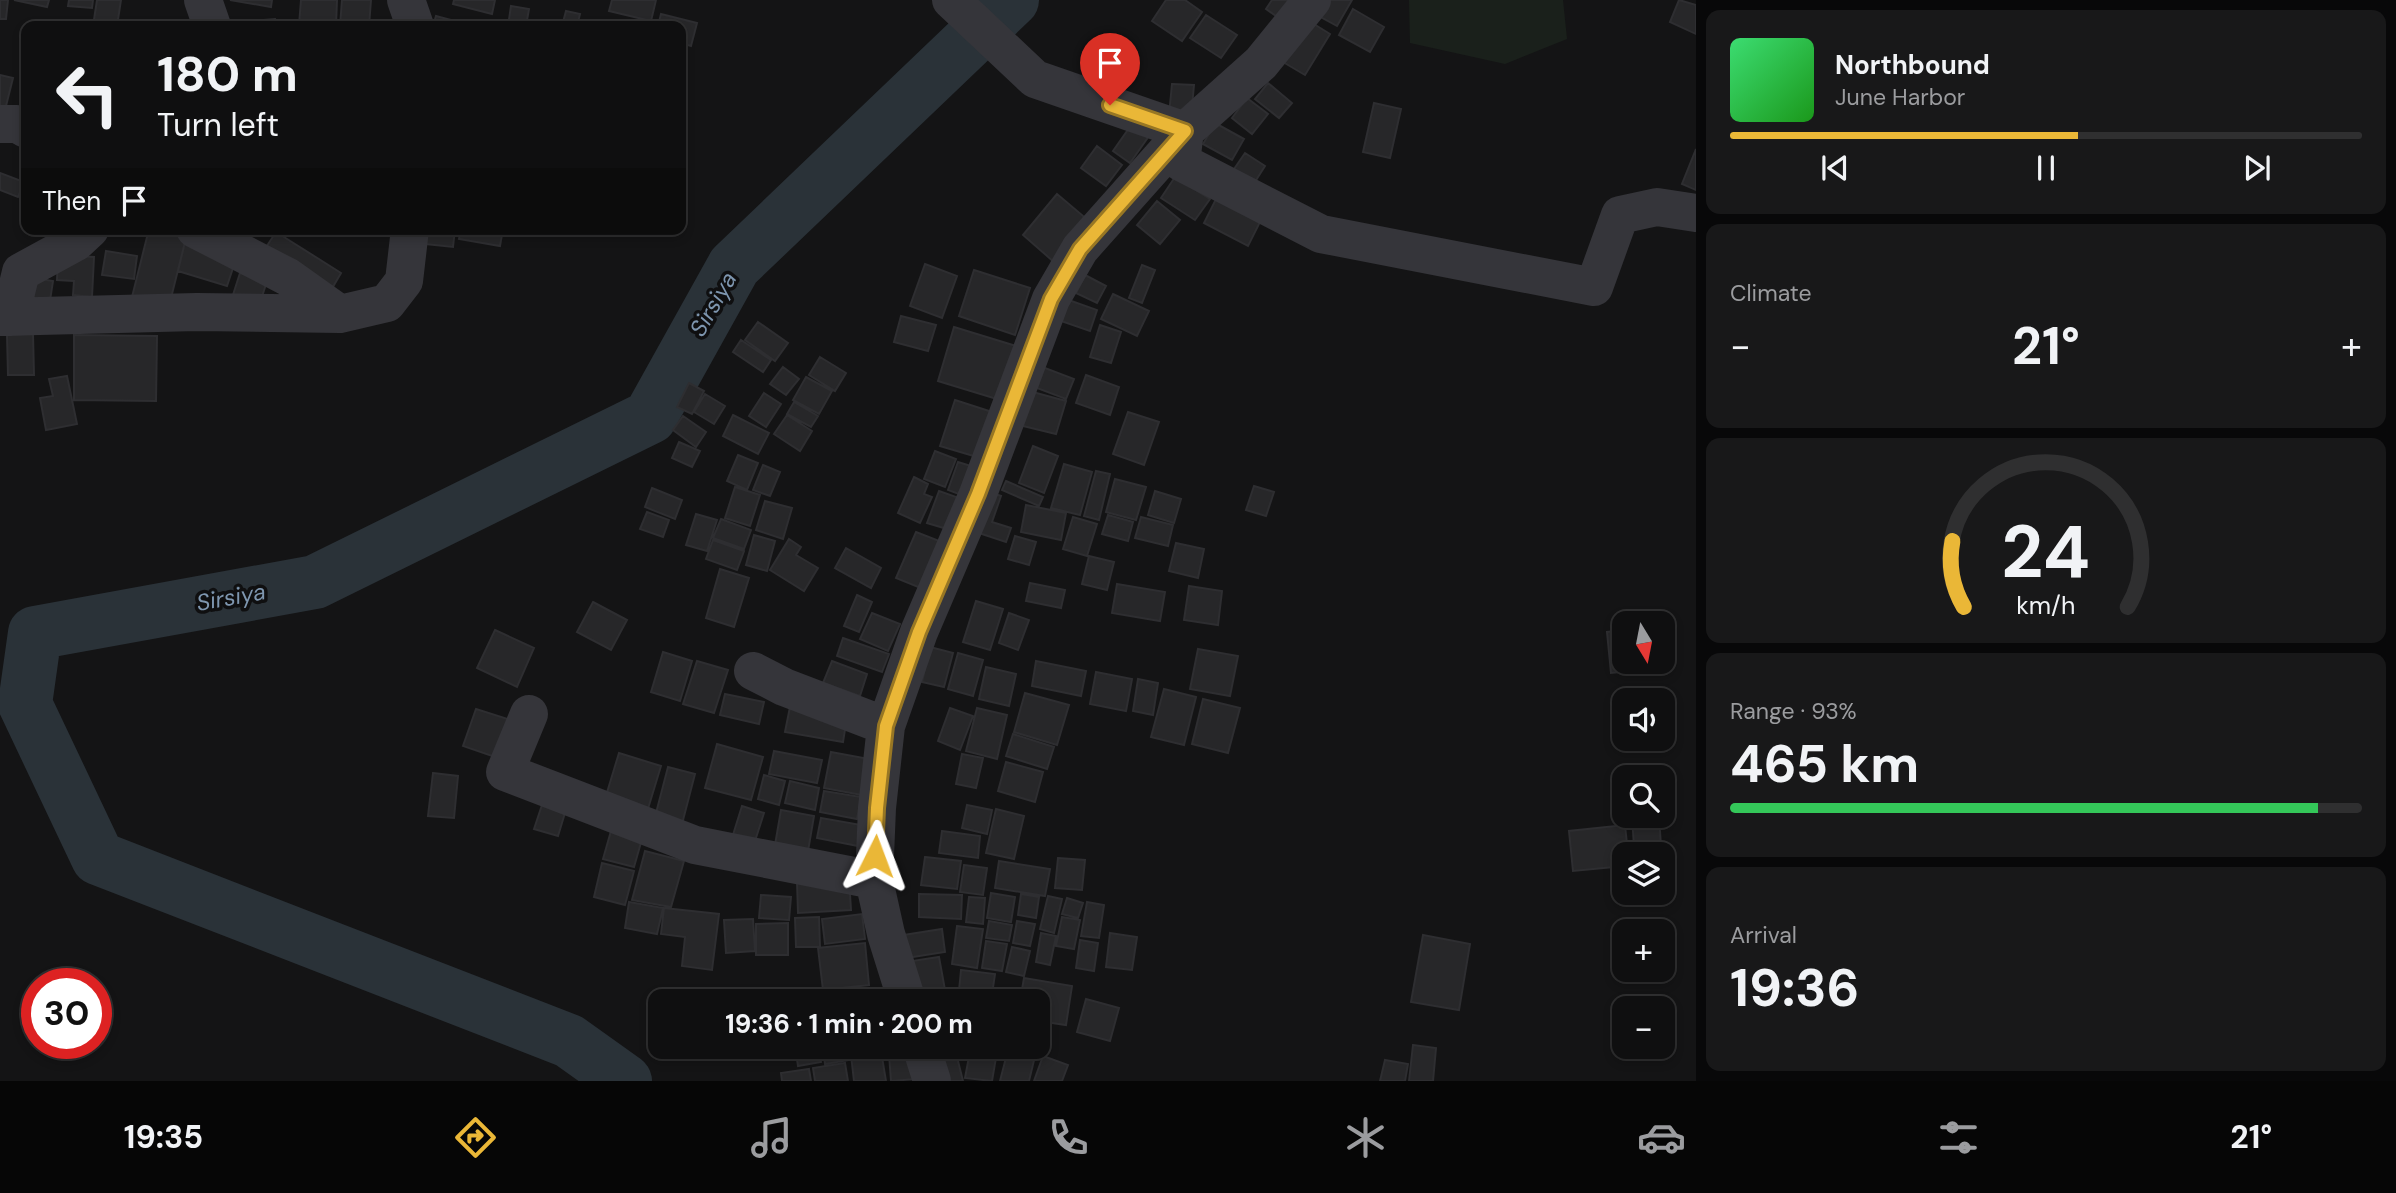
<!DOCTYPE html>
<meta charset="utf-8">
<style>
:root{--surface:#0f0f10;--page:#181819;--text:#f1f3f6;--muted:#9b9c9f;--line:#2f2f30;--accent:#eab737}
body{margin:0;font-family:"DM Sans",sans-serif;background:var(--page);color:var(--text);height:100vh;display:flex;flex-direction:column;font-size:26px;white-space:nowrap}
*{box-sizing:border-box;margin:0}
p{font-size:23px;color:var(--muted)}
.icon{flex:none;width:38px;height:38px;fill:none;stroke:currentColor;stroke-width:2;stroke-linecap:round;stroke-linejoin:round}
.map{position:relative;flex:1;overflow:hidden}
.sheet{display:flex;flex-direction:column;gap:10px;padding:10px;background:#080809;width:700px}
.sheet>*{flex:none}
.hud{position:absolute;left:21px;top:21px;width:665px;height:214px;border-radius:14px;box-shadow:0 4px 10px #0003,0 0 0 2px var(--line);background:#0f0f10;color:var(--text);overflow:hidden}
.needle{width:46px;rotate:170deg}
.fabs{position:absolute;left:1612px;top:611px;display:grid;gap:14px}
.fabs a{display:grid;place-items:center;width:63px;height:63px;border-radius:14px;background:var(--surface);box-shadow:0 4px 10px #0003,0 0 0 2px var(--line);font-size:35px}
.speed{position:absolute;left:21px;top:968px;display:flex;gap:14px;font-size:35px;font-weight:700;text-align:center}
.speed>*{display:grid;place-content:center;width:91px;height:91px;border-radius:50%;background:var(--surface);box-shadow:0 4px 10px #0003,0 0 0 2px var(--line);line-height:1}
.speed .limit{border:10px solid #d22;background:#fff;color:#111}
.pin{position:absolute;display:grid;place-items:center;width:60px;height:60px;color:#fff;margin:-72px -30px;border-radius:50% 50% 50% 0;rotate:-45deg;box-shadow:0 0 7px #0007}
.pin .icon{rotate:45deg}
.me{position:absolute;width:77px;margin:-38px;rotate:3deg;stroke-linejoin:round;filter:drop-shadow(0 0 5px #0008)}
.turn{display:flex;align-items:center;gap:24px;height:147px;padding:0 21px;font-size:32px}
.turn .icon{width:91px;height:91px;stroke-width:2.5}
.turn b{display:block;font-size:49px;line-height:60px}
.then{display:flex;align-items:center;height:66px;padding:0 21px;background:#0003;gap:14px;font-size:26px}
.big{font-size:52px;font-weight:700;line-height:1.1}
.sheet .tile{flex:1;display:flex;flex-direction:column;justify-content:center;gap:10px;min-width:0;padding:0 24px;border-radius:14px;background:var(--page)}
.sheet .dial{align-items:center;gap:0}
.dial svg{height:182px;overflow:visible;fill:none;stroke:var(--line);stroke-width:7;stroke-linecap:round;text-anchor:middle}
.dial text{fill:var(--text);stroke:none}
.song{display:flex;align-items:center;gap:21px}
.cover{width:84px;height:84px;border-radius:10px;background:linear-gradient(135deg,hsl(140 70% 55%),hsl(120 70% 35%))}
.played{height:7px;border-radius:4px;background:linear-gradient(90deg,var(--accent) 55%,var(--line) 55%)}
.keys{display:flex;justify-content:space-around;direction:ltr}
.heat{display:flex;justify-content:space-between;align-items:center;font-size:38px;direction:ltr}
.charge{height:10px;border-radius:5px;background:linear-gradient(90deg,#34c759 93%,var(--line) 0)}
.trip{position:absolute;left:648px;top:989px;width:402px;height:70px;border-radius:14px;background:var(--surface);box-shadow:0 4px 10px #0003,0 0 0 2px var(--line);font-weight:700;line-height:70px;text-align:center}
.tabs{display:flex;height:112px;justify-content:space-around;align-items:center;background:#060606;color:var(--muted)}
.tabs .icon{width:49px;height:49px}
.tabs .on{color:var(--accent)}
.tabs b{font-size:32px;color:var(--text)}
main{display:flex;flex:1;min-height:0}
.map>svg:first-child{display:block}
</style>
<main>
<div class="map">
<svg width="1696" height="1081" viewBox="0 0 1696 1081">
<rect width="100%" height="100%" fill="#141415"/>
<path fill="#1a201b" d="M1409,0H1563L1567,39L1505,64L1410,43Z"/>
<g fill="none" stroke-linecap="round" stroke-linejoin="round">
<path stroke="#2a3238" stroke-width="54" d="M625,1081L569,1041L98,858L25,704L35,633L315,582L650,417L734,266L1012,0"/>
</g>
<path fill="#272729" stroke="#2e2e31" stroke-width="2" d="M0,0H8L6,19H0Z
M14,0H49L47,7Z
M69,0H93L92,8L68,6Z
M97,0H121L117,26H93Z
M230,0H272L271,7Z
M301,0H337L336,26L299,25Z
M342,0H371L369,26H340Z
M454,0H495L492,14L453,4Z
M612,0H656L651,21L609,11Z
M1166,0H1185L1202,12L1182,41L1152,21Z
M1272,0H1298L1283,21L1266,9Z
M1328,0H1352L1337,26L1319,16Z
M1679,0L1696,5V34L1670,22Z
M511,6L529,9L526,26H508Z
M1353,9L1384,27L1370,52L1339,35Z
M566,11L580,14L577,26H562Z
M661,14L697,23L691,46L681,43V26H658Z
M1206,15L1237,35L1221,58L1190,38Z
M436,16L466,24V26H433Z
M275,19L276,26H218V24Z
M1309,21L1330,34L1305,75L1283,62Z
M0,75L13,78L3,118L0,117Z
M1268,83L1292,103L1279,118L1255,99Z
M1172,84L1194,85L1191,117L1169,115Z
M1247,98L1268,114L1252,134L1232,118Z
M1374,103L1401,109L1390,158L1363,152Z
M1215,123L1244,139L1232,160L1203,144Z
M1132,124L1149,136L1130,163L1113,151Z
M1097,146L1122,165L1106,186L1081,168Z
M1696,149V190L1682,184Z
M1245,153L1265,166L1253,185L1232,172Z
M0,173L24,182L18,197L0,190Z
M1175,177L1210,199L1195,220L1161,198Z
M1057,194L1089,221L1054,262L1023,235Z
M1216,199L1260,222L1248,246L1204,223Z
M1157,201L1180,220L1160,244L1137,225Z
M149,229L186,238L169,306L132,297Z
M346,229H391L390,236Z
M427,229H455L453,247L426,244Z
M461,229H503L500,246L459,239Z
M276,232L341,273L327,297L261,255Z
M186,238L234,265L227,286L178,271Z
M106,251L137,256L134,279L102,275Z
M58,255L94,257L92,297L73,295L74,281L57,280Z
M925,264L957,276L942,318L910,306Z
M1142,265L1155,270L1142,303L1129,298Z
M974,270L1030,288L1015,335L959,316Z
M240,273L267,281L259,306L232,298Z
M1085,275L1106,286L1097,303L1076,293Z
M28,277L53,281L49,307L24,303Z
M1113,294L1149,311L1137,336L1101,319Z
M1063,298L1097,310L1090,331L1055,319Z
M901,316L936,325L928,351L894,342Z
M758,322L788,343L775,361L745,340Z
M1100,325L1121,332L1111,363L1090,357Z
M954,327L1016,346L1000,400L938,381Z
M33,334L34,375H8L7,335Z
M74,335L157,336L156,401L74,400Z
M741,340L771,360L763,372L733,352Z
M820,357L846,373L835,391L809,375Z
M1037,365L1074,379L1066,399L1029,385Z
M783,367L799,379L786,395L770,384Z
M1086,375L1119,387L1110,415L1076,403Z
M67,376L77,424L46,430L40,398L53,396L49,379Z
M806,377L832,391L819,414L793,400Z
M689,383L704,391L692,414L677,407Z
M1029,391L1066,401L1056,434L1019,425Z
M764,393L781,404L766,427L749,416Z
M705,394L725,406L714,424L694,412Z
M955,400L992,412L977,457L940,446Z
M794,402L818,416L811,427L787,414Z
M1128,412L1159,422L1144,465L1113,454Z
M733,415L769,433L758,454L723,436Z
M787,415L812,431L800,451L774,434Z
M683,416L706,432L696,447L673,430Z
M679,442L700,451L692,467L672,458Z
M1033,446L1058,456L1044,493L1019,483Z
M935,451L956,459L945,487L924,479Z
M738,455L758,463L747,490L727,481Z
M958,462L977,468L967,497L948,490Z
M1064,464L1092,472L1080,515L1051,508Z
M763,465L780,472L770,496L753,490Z
M1096,471L1110,474L1099,520L1084,516Z
M914,477L928,484L924,494L932,497L920,523L898,513Z
M1115,479L1146,487L1136,520L1106,512Z
M1006,481L1043,497L1039,506L1002,490Z
M1254,486L1274,492L1266,516L1246,510Z
M735,487L760,495L750,526L725,518Z
M652,488L682,500L675,519L645,507Z
M983,490L1001,496L992,522L1011,528L1006,542L970,530Z
M939,491L959,498L947,529L927,523Z
M1155,491L1181,499L1174,523L1148,515Z
M765,501L792,508L783,539L756,530Z
M1026,505L1066,513L1061,540L1021,532Z
M647,512L669,520L663,537L640,529Z
M696,514L717,520L707,551L686,545Z
M1108,515L1133,522L1128,541L1102,534Z
M1073,517L1097,524L1087,556L1063,549Z
M1141,517L1173,525L1168,546L1135,538Z
M721,519L751,530L744,549L713,538Z
M916,532L947,544L928,591L896,578Z
M754,535L775,541L767,571L746,565Z
M1015,536L1036,542L1029,565L1008,559Z
M789,539L801,547L796,555L818,568L804,591L770,570Z
M713,540L744,551L737,570L706,559Z
M1176,543L1204,549L1198,578L1169,571Z
M846,548L881,568L871,588L835,568Z
M1089,556L1114,562L1107,590L1082,584Z
M720,569L749,578L734,627L706,618Z
M1030,583L1065,590L1061,608L1026,601Z
M1117,584L1165,592L1160,621L1112,613Z
M1189,586L1222,591L1218,625L1184,620Z
M857,595L872,602L859,632L844,626Z
M976,601L1003,609L990,650L963,642Z
M593,602L627,620L611,650L577,632Z
M872,613L900,624L888,651L860,639Z
M1009,613L1029,620L1018,650L999,643Z
M495,630L534,648L517,687L477,668Z
M1624,630V662H1651V669L1611,673L1607,632Z
M843,638L889,654L882,672L837,656Z
M930,647L953,653L944,687L922,682Z
M1198,649L1238,656L1230,696L1190,689Z
M663,652L692,661L680,701L651,692Z
M958,653L983,660L973,696L948,689Z
M697,661L728,670L714,713L683,704Z
M832,661L867,674L860,696L823,683Z
M1036,661L1086,671L1081,696L1032,686Z
M986,667L1016,674L1009,706L979,699Z
M1096,672L1132,679L1126,711L1090,704Z
M1138,679L1158,683L1153,715L1133,711Z
M1164,689L1196,697L1184,745L1151,737Z
M1025,693L1069,705L1057,745L1014,732Z
M725,694L764,702L759,724L720,715Z
M1203,699L1240,708L1228,753L1192,744Z
M790,707L847,717L843,742L785,732Z
M950,708L973,716L960,750L938,741Z
M977,708L1007,715L997,759L966,751Z
M476,709L511,720L498,758L463,746Z
M1013,734L1054,747L1047,769L1006,756Z
M717,744L763,757L751,800L705,788Z
M774,751L822,760L817,783L769,774Z
M831,752L869,759L862,795L824,788Z
M619,753L661,766L647,812L605,799Z
M962,754L983,758L976,788L956,784Z
M1006,762L1043,772L1035,802L998,791Z
M668,767L695,774L682,824L655,817Z
M433,773L458,776L454,818L428,816Z
M764,775L785,781L779,805L758,799Z
M790,781L819,788L815,810L785,803Z
M824,791L861,797L857,819L820,812Z
M545,796L568,803L558,836L534,829Z
M967,805L992,810L987,834L962,828Z
M742,806L764,813L754,844L732,838Z
M996,809L1024,816L1014,859L986,853Z
M781,810L814,816L808,851L775,845Z
M1632,816H1659L1661,846L1634,847Z
M821,818L861,825L858,846L817,838Z
M1625,825L1628,854H1624V866L1573,871L1569,831Z
M611,831L642,839L634,867L603,859Z
M942,831L980,836L978,858L939,853Z
M645,851L684,861L671,907L632,900Z
M925,857L961,861L957,889L921,885Z
M1058,858L1085,860L1082,890L1055,888Z
M999,861L1050,869L1045,896L995,888Z
M602,863L634,871L625,905L594,897Z
M964,865L987,868L983,895L960,892Z
M849,878L851,910L798,913L797,882Z
M991,893L1015,897L1011,922L987,918Z
M919,894L962,895L961,919L919,917Z
M1021,894L1039,897L1036,918L1018,915Z
M761,895L791,897L789,920L759,918Z
M1048,896L1062,899L1054,933L1040,929Z
M969,897L985,898L983,924L966,922Z
M1067,898L1083,903L1078,918L1062,914Z
M629,902L663,908L657,934L625,928Z
M1087,902L1104,905L1099,938L1081,936Z
M664,908L719,914L712,970L682,966L685,937L661,934Z
M862,914L865,939L825,944L822,919Z
M819,917L820,947H796L795,918Z
M1062,917L1080,920L1074,949L1056,946Z
M753,919L755,951L726,953L724,920Z
M989,921L1012,925L1009,941L986,938Z
M1017,921L1035,924L1030,946L1013,943Z
M788,923V955H756V924Z
M957,926L983,929L977,968L952,964Z
M942,929L945,952L906,958L903,935Z
M1041,933L1056,936L1050,965L1036,962Z
M1110,933L1137,937L1132,970L1106,967Z
M1423,935L1470,944L1459,1010L1411,1002Z
M1080,940L1098,943L1094,971L1076,968Z
M986,941L1007,944L1002,971L982,968Z
M865,943L869,985L823,990L818,948Z
M1012,947L1030,951L1024,976L1006,972Z
M939,957L945,990L917,995L912,961Z
M961,970L995,974L991,1001H958Z
M1024,978L1072,986L1066,1025L1038,1021V1001H1020Z
M724,989V1001H693V990Z
M950,992L951,1001H926V996Z
M1086,999L1119,1008L1110,1041L1077,1032Z
M1038,1028L1050,1032L1046,1048L1038,1046Z
M1413,1045L1436,1048L1433,1081H1409Z
M795,1046H818L821,1062L798,1066Z
M823,1046H847L849,1060L825,1064Z
M971,1046H998L992,1081L965,1078Z
M1009,1046L1036,1052L1029,1081H1000Z
M881,1051L886,1081H854L851,1055Z
M913,1052L916,1079L891,1081L889,1054Z
M1043,1056L1068,1065L1062,1081H1034Z
M957,1057L963,1081H946L941,1060Z
M1385,1060L1408,1064L1405,1081H1380Z
M845,1063L848,1081H815L813,1068Z
M809,1069L811,1081H782L781,1073Z"/>
<g fill="none" stroke-linecap="round" stroke-linejoin="round">
<path stroke="#35353a" stroke-width="38" d="M203,0L212,26
M406,0L415,26
M951,0L1035,79L1185,131L1181,162L1321,234L1594,287L1620,215L1657,207L1696,213
M0,124H17L26,129
M195,229L288,277L340,314
M0,317L197,312L340,314L387,303L404,281L410,229
M10,317L21,272L76,242L90,229
M753,671L784,687L886,726
M529,714L505,772L695,845L874,880
M907,1001L886,934L874,880L877,808L886,726L919,632L978,494L1051,299L1080,249L1185,131L1261,63L1312,0
M921,1046L932,1081"/>
</g>
<g fill="none" stroke-linecap="round" stroke-linejoin="round">
<defs>
<path id="route" d="M875,856L877,808L886,726L919,632L978,494L1051,299L1080,249L1185,131L1110,105"/>
</defs>
<use href="#route" stroke="#987724" stroke-width="18"/>
<use href="#route" stroke="#eab737" stroke-width="12"/>
</g>
<g text-anchor="middle" dominant-baseline="central" stroke-width="7" stroke-linejoin="round" paint-order="stroke">
<g font-size="23" font-style="italic" fill="#7e96af" stroke="#0f0f10">
<text transform="translate(713 304) rotate(-60)">Sirsiya</text>
<text transform="translate(231 597) rotate(-10)">Sirsiya</text>
</g>
</g>
</svg>
<div class="fabs">
<a><svg class="needle" viewBox="-14 -14 28 28"><path d="M0-13l5 13h-10z" fill="#e53935"/><path d="M0 13l5-13h-10z" fill="#9b9c9f"/></svg></a>
<a><svg class="icon" aria-label="sound" viewBox="0 0 24 24"><path d="M4 9h4l5-4v14l-5-4H4zM17 9q2 3 0 6"/></svg></a>
<a><svg class="icon" aria-label="search" viewBox="0 0 24 24"><circle cx="10" cy="10" r="6"/><path d="M15 15l6 6"/></svg></a>
<a><svg class="icon" aria-label="layers" viewBox="0 0 24 24"><path d="M12 4l9 5-9 5-9-5zM3 14l9 5 9-5"/></svg></a>
<a>+</a>
<a>−</a>
</div>
<div class="speed"><div class="limit">30</div></div>
<div class="pin" style="left:1110px;top:105px;background:#d93025"><svg class="icon" aria-label="arrive" viewBox="0 0 24 24"><path d="M6 21V4h12l-3 4 3 4H6"/></svg></div>
<svg class="me" style="left:875px;top:856px" viewBox="-20 -20 40 40"><path d="M0-17L14 15 0 8-14 15z" fill="#eab737" stroke="#fff" stroke-width="4"/></svg>
<div class="trip">19:36 · 1 min · 200 m</div>
<div class="hud">
<div class="turn"><svg class="icon" aria-label="left" viewBox="0 0 24 24"><path d="M17 20v-9H6M10 6l-5 5 5 5"/></svg><div><b>180 m</b>Turn left</div></div>
<div class="then">Then<svg class="icon" aria-label="arrive" viewBox="0 0 24 24"><path d="M6 21V4h12l-3 4 3 4H6"/></svg></div>
</div>
</div>
<section class="sheet">
<div class="tile">
<div class="song"><i class="cover"></i><div><b>Northbound</b><p>June Harbor</p></div></div>
<div class="played"></div>
<div class="keys"><svg class="icon" aria-label="previous" viewBox="0 0 24 24"><path d="M18 5L8 12l10 7zM5 5v14"/></svg><svg class="icon" aria-label="pause" viewBox="0 0 24 24"><path d="M8 5v14M16 5v14"/></svg><svg class="icon" aria-label="next" viewBox="0 0 24 24"><path d="M6 5l10 7-10 7zM19 5v14"/></svg></div>
</div>
<div class="tile"><p>Climate</p>
<div class="heat"><a>−</a><b class="big">21°</b><a>+</a></div>
</div>
<div class="tile dial"><svg viewBox="0 0 100 80">
<path d="M14 69A42 42 0 1 1 86 69"/>
<path d="M14 69A42 42 0 0 1 9 40" stroke="#eab737"/>
<text x="50" y="56" font-size="32" font-weight="700">24</text>
<text x="50" y="72" font-size="11">km/h</text>
</svg></div>
<div class="tile"><p>Range · 93%</p><b class="big">465 km</b><div class="charge"></div></div>
<div class="tile"><p>Arrival</p><b class="big">19:36</b></div>
</section>
</main>
<nav class="tabs">
<b>19:35</b>
<svg class="icon on" aria-label="directions" viewBox="0 0 24 24"><path d="M12 3l9 9-9 9-9-9zM9 14v-3h6M13 9l2 2-2 2"/></svg>
<svg class="icon" aria-label="music" viewBox="0 0 24 24"><path d="M9 18V5l10-2v13"/><circle cx="6" cy="18" r="3"/><circle cx="16" cy="16" r="3"/></svg>
<svg class="icon" aria-label="phone" viewBox="0 0 24 24"><path d="M5 4h4l2 5-3 2q2 4 5 5l2-3 5 2v4C11 20 4 13 5 4z"/></svg>
<svg class="icon" aria-label="climate" viewBox="0 0 24 24"><path d="M12 3v18M4 7l16 10M4 17L20 7"/></svg>
<svg class="icon" aria-label="car" viewBox="0 0 24 24"><path d="M5 17H2v-5l4-1 3-4h7l3 4 3 1v5h-3M9 17h6M6 11h13"/><circle cx="7" cy="17" r="2"/><circle cx="17" cy="17" r="2"/></svg>
<svg class="icon" aria-label="filters" viewBox="0 0 24 24"><path d="M4 7h16M4 17h16"/><circle cx="9" cy="7" r="2"/><circle cx="15" cy="17" r="2"/></svg>
<b>21°</b>
</nav>
